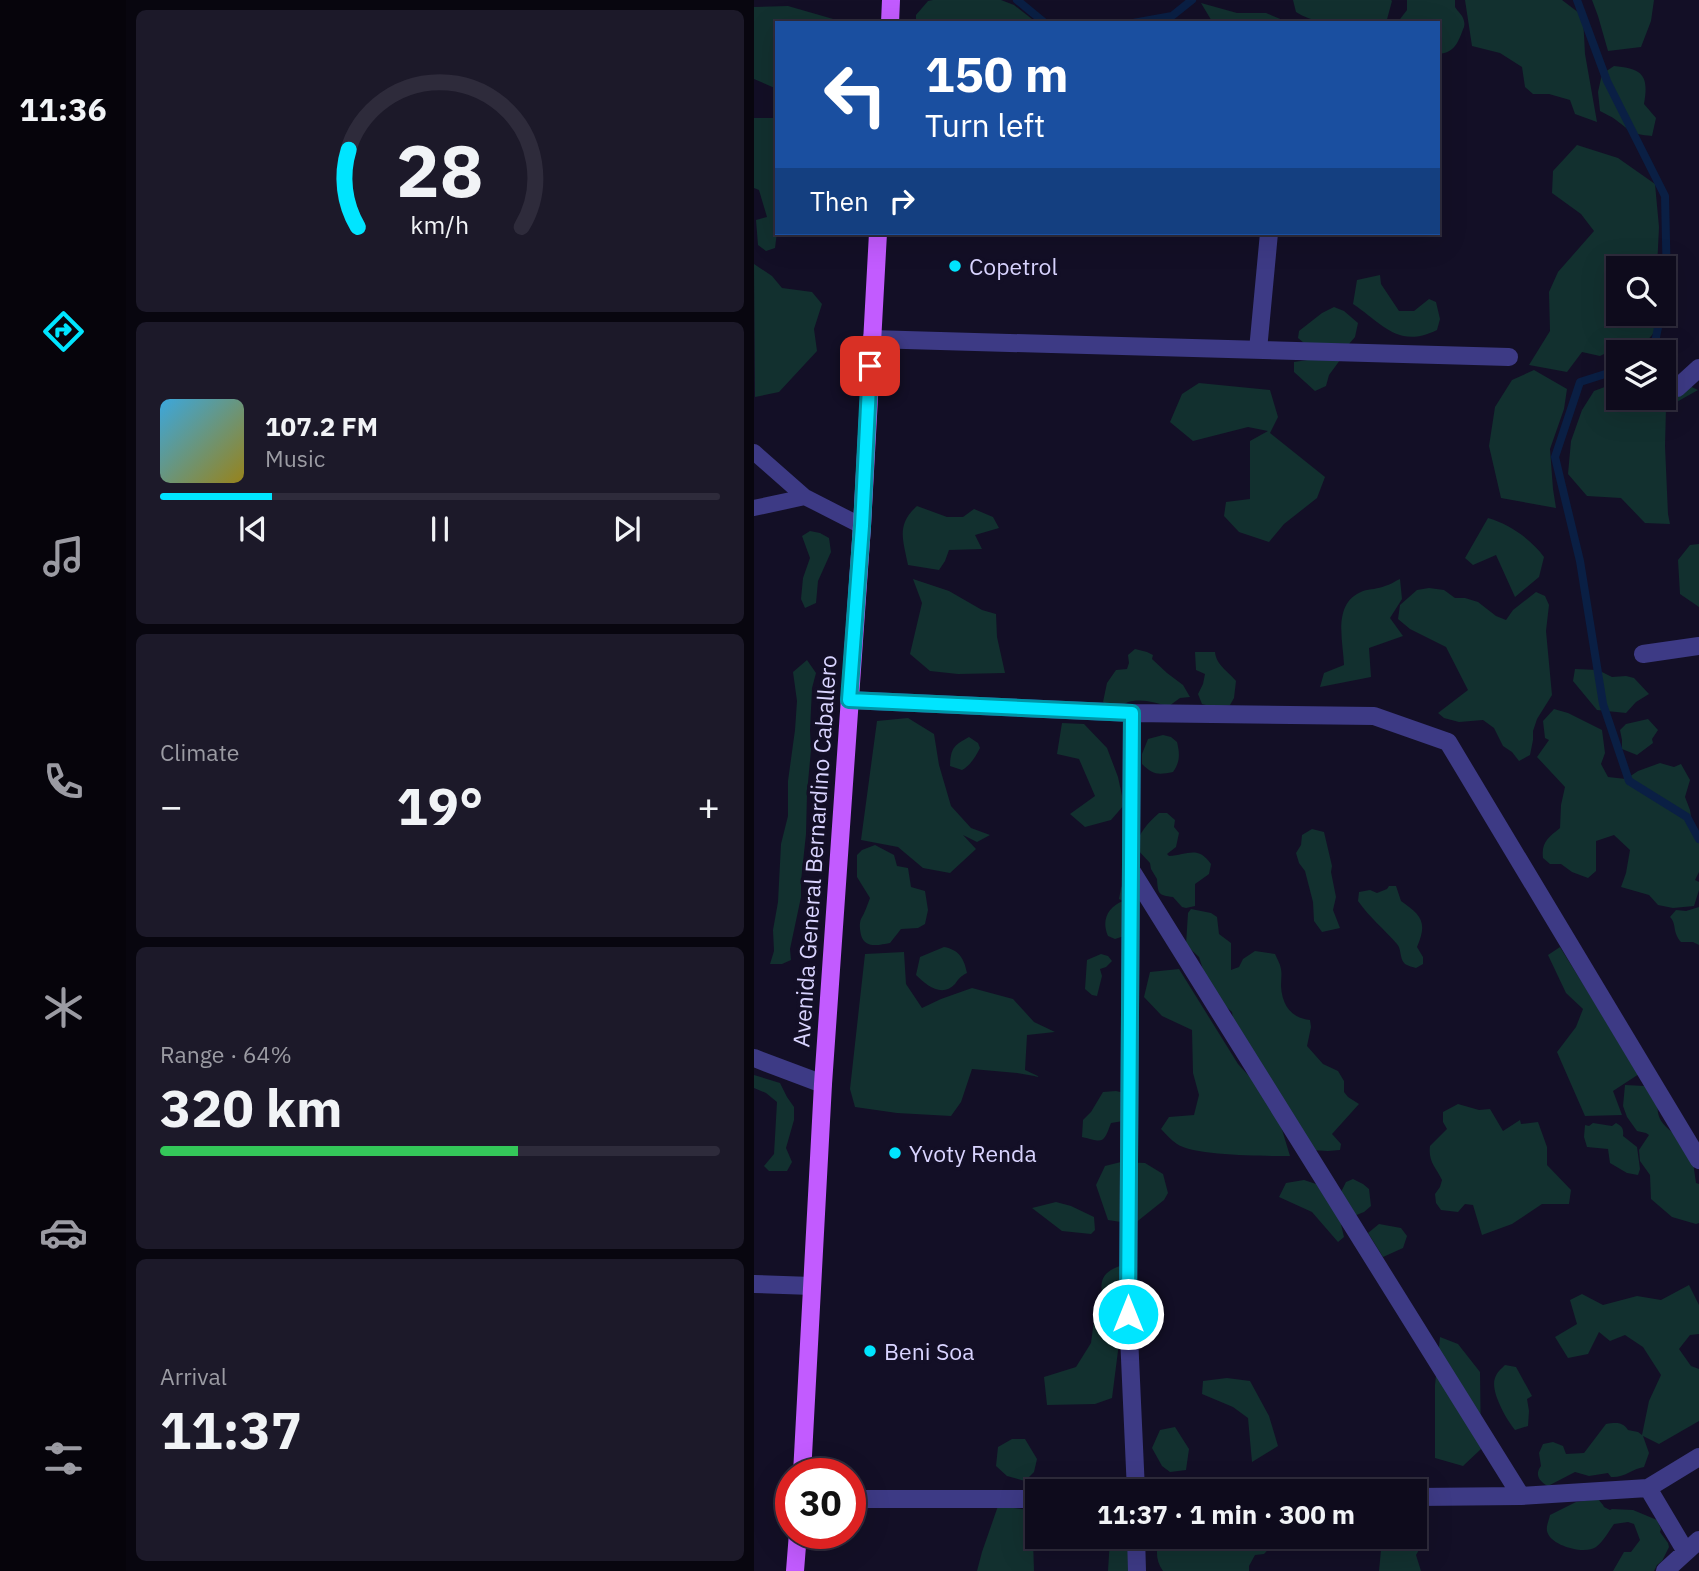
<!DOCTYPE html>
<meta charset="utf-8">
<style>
:root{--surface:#0e0b1c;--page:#1c1929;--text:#f1f3f6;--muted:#9b9ba3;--line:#2e2b3b;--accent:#00e5ff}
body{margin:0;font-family:"IBM Plex Sans",sans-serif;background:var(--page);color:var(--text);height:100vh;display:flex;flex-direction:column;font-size:26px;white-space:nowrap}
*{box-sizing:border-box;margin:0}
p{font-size:23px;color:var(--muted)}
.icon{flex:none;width:38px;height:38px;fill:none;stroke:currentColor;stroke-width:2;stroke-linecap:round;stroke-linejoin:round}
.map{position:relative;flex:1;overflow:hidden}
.side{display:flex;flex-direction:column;gap:10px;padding:10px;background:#08060f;width:628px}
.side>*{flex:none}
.banner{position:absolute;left:21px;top:21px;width:665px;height:214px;border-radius:0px;box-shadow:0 7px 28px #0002,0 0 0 2px var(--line);background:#1a4fa0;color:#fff;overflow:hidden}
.fabs{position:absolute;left:852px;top:256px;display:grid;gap:14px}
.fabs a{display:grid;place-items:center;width:70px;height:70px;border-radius:0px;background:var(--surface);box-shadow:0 7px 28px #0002,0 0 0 2px var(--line);font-size:35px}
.speed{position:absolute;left:21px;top:1458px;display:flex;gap:14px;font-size:35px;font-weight:700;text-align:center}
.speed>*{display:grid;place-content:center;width:91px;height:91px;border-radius:50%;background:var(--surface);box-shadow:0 7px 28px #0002,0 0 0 2px var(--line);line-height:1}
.speed .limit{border:10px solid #d22;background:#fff;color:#111}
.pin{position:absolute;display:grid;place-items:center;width:60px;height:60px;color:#fff;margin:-30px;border-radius:14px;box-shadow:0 4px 10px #0006}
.me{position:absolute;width:77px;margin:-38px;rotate:0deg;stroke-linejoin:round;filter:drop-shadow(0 0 5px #0008)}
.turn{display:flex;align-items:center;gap:24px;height:147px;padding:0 35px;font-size:32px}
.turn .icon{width:91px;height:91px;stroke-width:2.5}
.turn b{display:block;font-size:49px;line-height:60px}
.then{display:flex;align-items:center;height:66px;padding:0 35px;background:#0003;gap:14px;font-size:26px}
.big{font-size:52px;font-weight:700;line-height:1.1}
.side .tile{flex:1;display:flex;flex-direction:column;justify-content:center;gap:10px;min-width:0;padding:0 24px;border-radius:10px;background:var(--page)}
.side .dial{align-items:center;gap:0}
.dial svg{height:182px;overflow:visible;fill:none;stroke:var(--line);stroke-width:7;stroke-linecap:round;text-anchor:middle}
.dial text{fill:var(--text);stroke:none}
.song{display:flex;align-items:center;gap:21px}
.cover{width:84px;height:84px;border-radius:10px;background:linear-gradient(135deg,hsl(200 70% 55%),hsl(50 70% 35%))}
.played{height:7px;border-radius:4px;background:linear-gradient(90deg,var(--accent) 20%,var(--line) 20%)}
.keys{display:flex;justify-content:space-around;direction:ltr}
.heat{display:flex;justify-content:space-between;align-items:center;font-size:38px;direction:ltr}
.charge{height:10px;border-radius:5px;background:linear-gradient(90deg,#34c759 64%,var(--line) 0)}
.trip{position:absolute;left:271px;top:1479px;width:402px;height:70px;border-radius:0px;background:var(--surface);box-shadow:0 7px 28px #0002,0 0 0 2px var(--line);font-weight:700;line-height:70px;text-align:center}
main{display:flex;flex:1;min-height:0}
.tabs{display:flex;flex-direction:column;width:126px;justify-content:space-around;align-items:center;background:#06040b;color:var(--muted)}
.tabs .icon{width:49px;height:49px}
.tabs .current{color:var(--accent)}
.tabs b{font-size:32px;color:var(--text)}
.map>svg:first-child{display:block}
</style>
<main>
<nav class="tabs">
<b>11:36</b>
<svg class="icon current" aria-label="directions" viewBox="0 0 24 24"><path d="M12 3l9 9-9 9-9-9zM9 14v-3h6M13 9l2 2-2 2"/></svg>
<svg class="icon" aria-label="music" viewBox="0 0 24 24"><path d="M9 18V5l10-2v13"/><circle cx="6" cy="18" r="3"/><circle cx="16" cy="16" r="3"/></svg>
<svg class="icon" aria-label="phone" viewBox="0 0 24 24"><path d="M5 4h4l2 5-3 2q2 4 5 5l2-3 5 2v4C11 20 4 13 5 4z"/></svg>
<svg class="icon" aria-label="climate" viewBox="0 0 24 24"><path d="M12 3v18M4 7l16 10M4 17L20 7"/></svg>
<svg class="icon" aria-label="car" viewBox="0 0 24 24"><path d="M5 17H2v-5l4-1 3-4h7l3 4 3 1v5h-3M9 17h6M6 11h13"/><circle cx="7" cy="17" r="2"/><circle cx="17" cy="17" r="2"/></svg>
<svg class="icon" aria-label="filters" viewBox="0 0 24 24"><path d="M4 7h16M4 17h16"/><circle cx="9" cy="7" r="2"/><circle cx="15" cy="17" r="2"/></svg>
</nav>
<section class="side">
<div class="tile dial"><svg viewBox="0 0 100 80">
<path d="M14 69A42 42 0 1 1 86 69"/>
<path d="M14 69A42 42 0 0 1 10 35" stroke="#00e5ff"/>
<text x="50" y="56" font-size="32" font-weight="700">28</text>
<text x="50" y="72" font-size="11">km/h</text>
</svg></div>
<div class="tile">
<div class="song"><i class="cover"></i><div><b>107.2 FM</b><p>Music</p></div></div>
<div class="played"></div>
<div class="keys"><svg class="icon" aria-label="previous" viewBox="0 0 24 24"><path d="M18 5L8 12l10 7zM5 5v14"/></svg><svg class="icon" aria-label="pause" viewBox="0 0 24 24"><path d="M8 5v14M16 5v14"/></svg><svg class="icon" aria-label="next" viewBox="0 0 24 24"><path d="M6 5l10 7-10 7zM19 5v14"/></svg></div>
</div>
<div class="tile"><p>Climate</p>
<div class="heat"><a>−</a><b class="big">19°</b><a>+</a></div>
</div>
<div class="tile"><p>Range · 64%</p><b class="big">320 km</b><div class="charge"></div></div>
<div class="tile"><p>Arrival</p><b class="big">11:37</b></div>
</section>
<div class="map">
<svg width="945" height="1571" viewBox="0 0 945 1571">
<rect width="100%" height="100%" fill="#130f26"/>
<path fill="#12302f" d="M179,0H247L260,5L283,23H162V15L174,1Z
M539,0H637L638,1L632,23H614L612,20H601L600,23C578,23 561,24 542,12Z
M653,0H701V7C704,12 709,15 710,21C711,26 710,27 708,32C703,45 699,53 684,54V23H643L653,10Z
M711,0H808L829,16L831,54L843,122L821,114L816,100L795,94H779L771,87L768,67L746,53L718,46Z
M838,0H900L897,21L887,47L854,51L844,16Z
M447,3L483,13H512L536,23H459Z
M34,6L93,23H23V89L0,79V7Z
M860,66C889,69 895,75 890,104L902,118L898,136C876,134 878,132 862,120C857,116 851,114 846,111L844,92L848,74Z
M0,118H23V232L21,248L12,251L4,245L2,220L13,217L5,190L0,188Z
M823,145L864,158L901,184L905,227L903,268H864V313H904V328L885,350L864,347L846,356L828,352L813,372L775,365L796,331L795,292L804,272L840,231L827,214L798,193L799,171Z
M0,264L18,276L28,288L58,292L68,304L60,329L63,351L25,392L1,397Z
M626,275L627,284L645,311H660L675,299L682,302L686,319L683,330C644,349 629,324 599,304L603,280Z
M580,307L590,311L604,323L601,337L595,344L569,343L562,347L550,343L544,338L545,331L568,313Z
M589,356L575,375L572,386L561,391L540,372V362L567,358Z
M780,370L813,389L810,409L796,449L799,489L802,508L747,498L735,446L741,407L758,380Z
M910,378H919L944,390L912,408L911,446L914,514L916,524L891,523L867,498L833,496L814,474L817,441L828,410L840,391L864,382V397H910Z
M445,383L516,390L524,417L516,433L571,477L563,498L530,524L515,542L485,532L470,516L472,502L496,499V441L514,431L494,427L439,441L416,422L428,394Z
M163,506L193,517H209L220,509L239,517L245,528L221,535L228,549L195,550L191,561L185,570L154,565C149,539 142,525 163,506Z
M734,518C755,524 777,539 790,557L785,577L761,597L742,555L719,565L711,558Z
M56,531L66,533L75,538L77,552L64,581L62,603L51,608L47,599L49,578L56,558L48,536Z
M945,544V607L926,594L924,560L936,545Z
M159,579L195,591L228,610L242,614L243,637L251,673L204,674L176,671L156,654L168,603Z
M646,579L648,599L636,618L649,636L615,648L617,677L566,687L570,673L590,665C589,640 578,603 609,591C616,589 624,589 631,586C636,585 641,581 646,579Z
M675,588L690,590L701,598H711L724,602L742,616L752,620L759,610L782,592L791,596L795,605L792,631L798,695L783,719L779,731V740L776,755L765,761L758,752L749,746L740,728L729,720L705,722L690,718L684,713L714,690L692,647L656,629L644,619L646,605L663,590Z
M381,649L393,652L399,655L398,659L413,673L429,685L436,697L426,698L415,706C404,704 391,699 379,701C362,703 369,719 349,702L353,683L362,670L373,669L375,663L374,655Z
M441,652H461C462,665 475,672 482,681L480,698L476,705L460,707L448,704L444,694L449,684L451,674L442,670Z
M53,660L62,673L58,688L56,730L57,750L53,793L52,834L47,881V897L36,949L37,960L28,964H16L20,951L19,930L24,902L27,844L34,816V781L41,730L43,701L39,672Z
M821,669L844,670L858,677L872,676L880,678L895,694L882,702L872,713L843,710L819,681Z
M800,709L814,713L848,730L851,753L847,764L854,777L872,779L884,771L906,763L920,767L927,764L936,780L931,797L936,810L939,829L945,832V872L941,880L945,882V890L940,906L919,908L904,905L895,895L867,887L872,873L876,850L860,835L842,841V871L834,878L818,872L807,864H796L789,858C787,842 795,837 806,828L807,805L811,787L783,757L795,740L791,738L789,721Z
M154,718L180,734L185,765L197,806L217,828L236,835L223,842L209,835L222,849L196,873L169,868L144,847L107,840L123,721Z
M894,719L904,730L898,739L899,743L883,755L868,749V740L866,730L872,724Z
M308,723L330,724L353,748L364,777L370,805L357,820L331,827L316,814L341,796L325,759L303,754Z
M409,735L417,737L423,742C426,754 426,762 419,772C404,775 399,775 388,764V754L394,739Z
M215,737L224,743L226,748C222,756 216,766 208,770L196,766C197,748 199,746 215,737Z
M405,813H413L421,820L420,827L425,833L422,847L413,854L415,856C433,855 444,845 457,864L455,874L441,884V906L432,908L428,907L419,897C404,895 404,894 403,879L397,869L396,863L382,848C383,834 395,822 405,813Z
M558,829L570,832L578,866L577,872L582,897L579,910L586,928L568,932L560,921L559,902L551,871L545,863L542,853L547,845L548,835Z
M121,845L140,855L143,866L154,868L157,887L171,891L174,910L171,924L164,928L147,929L136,943C125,945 111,949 107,935C106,930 105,924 107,919C111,912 113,906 116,898L103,877V855L108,850Z
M377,870L370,936L361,939L354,936C347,920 354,907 369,901L365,899L367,888Z
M635,886H642L647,901C667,915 674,922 663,947L669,957V964L662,968C659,967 654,966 651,964C645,958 648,950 643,944C629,928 616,918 604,901L605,892L616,890L623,893L633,889Z
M945,907V945L939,942H927C918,932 923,924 916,917L922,910L932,911Z
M437,909L457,913L463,917L465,934L477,943V970L485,967L489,959L501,951L521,954C523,959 526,963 527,969C528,975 527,980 527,986C528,1005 537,1018 556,1020L557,1027L553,1046L569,1064L584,1071L590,1081V1092L594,1097L605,1104L578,1134L587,1144L586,1150L574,1151L556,1150L505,1059L498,1057L480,1027L478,1012L467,1002L454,985L445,957L432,945L434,913Z
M190,947C205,950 210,958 213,973C207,976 205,978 201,984C188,998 172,985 162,975L166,957Z
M806,947L885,1074L859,1091L868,1115L831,1116L803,1052L822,1027L829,1009L812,993L794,955Z
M150,952L152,984L168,1008L187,999L218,988L259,999L280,1022L301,1032L273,1035L271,1070L286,1077L263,1073L218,1069L207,1102L197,1116L143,1113L101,1107L96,1089L111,954Z
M347,954L354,956L358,961L352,967L346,969L348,976L343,996L338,995L331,989L333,960Z
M425,969L484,1064L505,1087L526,1123L536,1156C513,1156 440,1156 423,1144C417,1140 412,1134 407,1129L415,1117L440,1115L445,1095L439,1073L438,1030L408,1016L390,997L396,972Z
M0,1075L26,1083L33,1097L40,1107V1120L32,1148L38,1162L33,1171H15L10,1166L20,1154L23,1102L12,1093L0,1088Z
M871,1085L891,1086L904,1102C902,1116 907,1123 918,1132L919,1130L939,1162L942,1183L945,1184V1223L942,1224L918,1217L897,1199L896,1175L886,1161L885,1150L895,1135L892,1133L883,1131L873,1117L869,1106Z
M362,1091L375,1094V1120L357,1123C349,1145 349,1142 328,1137L329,1120L337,1112L349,1092Z
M704,1104L725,1110L736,1109L749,1131L766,1120L767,1124L784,1122L793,1147V1165L817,1190L815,1204H788L758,1224L728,1235L719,1205L711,1204L704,1212L687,1210L682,1203L681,1194L686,1187L688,1180C682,1167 674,1162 676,1146L693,1129L689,1122V1112Z
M839,1123L858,1126L862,1123C868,1126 870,1129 869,1136L883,1147L886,1169L884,1175L873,1173L856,1163L854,1149L833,1147L830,1137L831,1125L835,1126Z
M367,1162L391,1163L409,1174L414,1193L410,1200L380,1224L354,1220L342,1185L351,1166Z
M599,1179L609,1184L615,1189L617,1206L610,1212L600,1216L587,1192L592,1182Z
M550,1180L562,1184L586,1220L590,1237L584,1242L558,1212L525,1197L532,1183Z
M302,1202L317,1206L340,1217L341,1230L337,1234L308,1231L278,1208Z
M625,1224L647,1228L653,1236L649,1248L629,1257L614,1233Z
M369,1265L367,1320L350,1311C348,1287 340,1274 369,1265Z
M935,1285L945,1305V1334L936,1335L925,1349L937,1366L945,1369V1421L905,1444L889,1436L895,1453L890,1467C878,1469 870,1478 857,1477L854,1473L835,1476L821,1472L794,1486C786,1482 780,1475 787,1466L785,1453L789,1444L799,1442L809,1446L812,1454L830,1453L852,1424C861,1423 868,1421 874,1430L884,1432L888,1435L895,1401L907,1375L889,1347L871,1335L856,1341L845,1332L834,1354L814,1358L801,1337L823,1324L816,1300L828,1294L849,1305L883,1296L907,1300Z
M341,1313L360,1327L365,1343L358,1398L341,1404L293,1405L290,1377L322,1367L337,1343Z
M686,1337L704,1344L726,1372L727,1449L709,1466L681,1458V1385Z
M751,1365L762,1367L778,1396L773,1399L775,1411L774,1426L761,1430C752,1419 736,1391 741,1378C743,1372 747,1369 751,1365Z
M473,1378L496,1381L515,1416L524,1446L498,1462L494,1418L479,1407L448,1394L449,1381Z
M421,1427L435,1449L432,1470L416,1472L408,1466L398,1448L406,1430Z
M258,1439H271L283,1459L280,1472L271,1481L253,1476L242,1466L244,1447Z
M844,1499L849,1505L850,1507L856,1510L858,1509L879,1510L903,1520L907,1529L906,1532L914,1543L915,1547L908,1561L903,1565L900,1571H859L870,1552H877L886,1540L880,1524L874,1522L860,1524C855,1531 849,1542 842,1547C831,1555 796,1546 793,1531C792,1526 795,1520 796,1515L822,1502Z
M662,1505H668C676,1527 673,1536 662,1555L667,1571H625L627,1550L603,1540L600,1537L662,1536Z
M244,1506L283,1511L284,1536L288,1537L279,1540L280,1571H223L228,1552Z
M351,1537H373L376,1546L392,1571H354L356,1538Z
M406,1537V1536L526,1537L510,1554L501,1555L495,1566V1571H409C401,1560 402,1549 406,1537Z"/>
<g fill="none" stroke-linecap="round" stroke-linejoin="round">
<path stroke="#0a1f44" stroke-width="8" d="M263,0L291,23
M823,0L853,81L911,196L913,285L910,301
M379,23L418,16L438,0
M899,352L907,313
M864,370L826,382L801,457L826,561L849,704L875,781L933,817L945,839"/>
<path stroke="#3d3a85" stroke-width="16" d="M0,452L51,497L108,526
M0,508L51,497"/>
<path stroke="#3d3a85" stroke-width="18" d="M117,339L755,357
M504,350L515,233
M923,388L945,368
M889,654L945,646
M95,700L378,713L620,716L694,742L945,1160
M378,713L374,1314L382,1491
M377,870L767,1496
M0,1058L69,1084
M0,1284L58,1286
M894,1488L932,1552
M662,1497L767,1496L894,1488L945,1457
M96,1499H284
M382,1536L383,1571
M911,1571L945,1540"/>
<path stroke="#c25bff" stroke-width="18" d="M136,23L137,0
M48,1474L69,1084L108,526L124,233
M41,1571L44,1533"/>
</g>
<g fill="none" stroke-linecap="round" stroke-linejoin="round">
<defs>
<path id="route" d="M116,366L108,526L95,700L378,713L374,1314"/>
</defs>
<use href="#route" stroke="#0095a6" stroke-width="18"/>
<use href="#route" stroke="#00e5ff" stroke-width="12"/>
</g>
<g fill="#00e5ff" stroke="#130f26" stroke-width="2.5">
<circle cx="201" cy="266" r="7"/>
<circle cx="141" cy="1153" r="7"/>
<circle cx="116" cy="1351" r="7"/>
</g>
<g text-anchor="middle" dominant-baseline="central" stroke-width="7" stroke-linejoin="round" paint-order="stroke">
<g font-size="23" fill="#d9d4ff" stroke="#130f26" text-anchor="start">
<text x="215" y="266">Copetrol</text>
<text x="155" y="1153">Yvoty Renda</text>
<text x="130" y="1351">Beni Soa</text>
</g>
<g font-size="23" fill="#d9d4ff" stroke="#130f26">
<text transform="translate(60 851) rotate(-86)">Avenida General Bernardino Caballero</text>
</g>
</g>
</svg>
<div class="fabs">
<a><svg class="icon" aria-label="search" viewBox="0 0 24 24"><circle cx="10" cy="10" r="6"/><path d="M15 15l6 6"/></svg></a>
<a><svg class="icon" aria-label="layers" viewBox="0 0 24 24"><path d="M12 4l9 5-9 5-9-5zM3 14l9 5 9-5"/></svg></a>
</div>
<div class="speed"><div class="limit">30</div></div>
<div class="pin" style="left:116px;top:366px;background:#d93025"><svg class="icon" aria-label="arrive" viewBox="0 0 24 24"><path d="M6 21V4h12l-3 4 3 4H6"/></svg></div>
<svg class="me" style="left:374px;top:1314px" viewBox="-20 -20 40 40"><circle r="17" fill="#00e5ff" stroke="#fff" stroke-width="3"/><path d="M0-11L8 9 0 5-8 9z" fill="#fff"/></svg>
<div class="trip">11:37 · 1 min · 300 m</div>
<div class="banner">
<div class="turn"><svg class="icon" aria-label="left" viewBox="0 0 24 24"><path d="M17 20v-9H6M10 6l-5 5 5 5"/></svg><div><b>150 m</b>Turn left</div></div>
<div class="then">Then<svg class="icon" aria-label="right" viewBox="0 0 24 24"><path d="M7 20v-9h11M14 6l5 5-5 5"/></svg></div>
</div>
</div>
</main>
